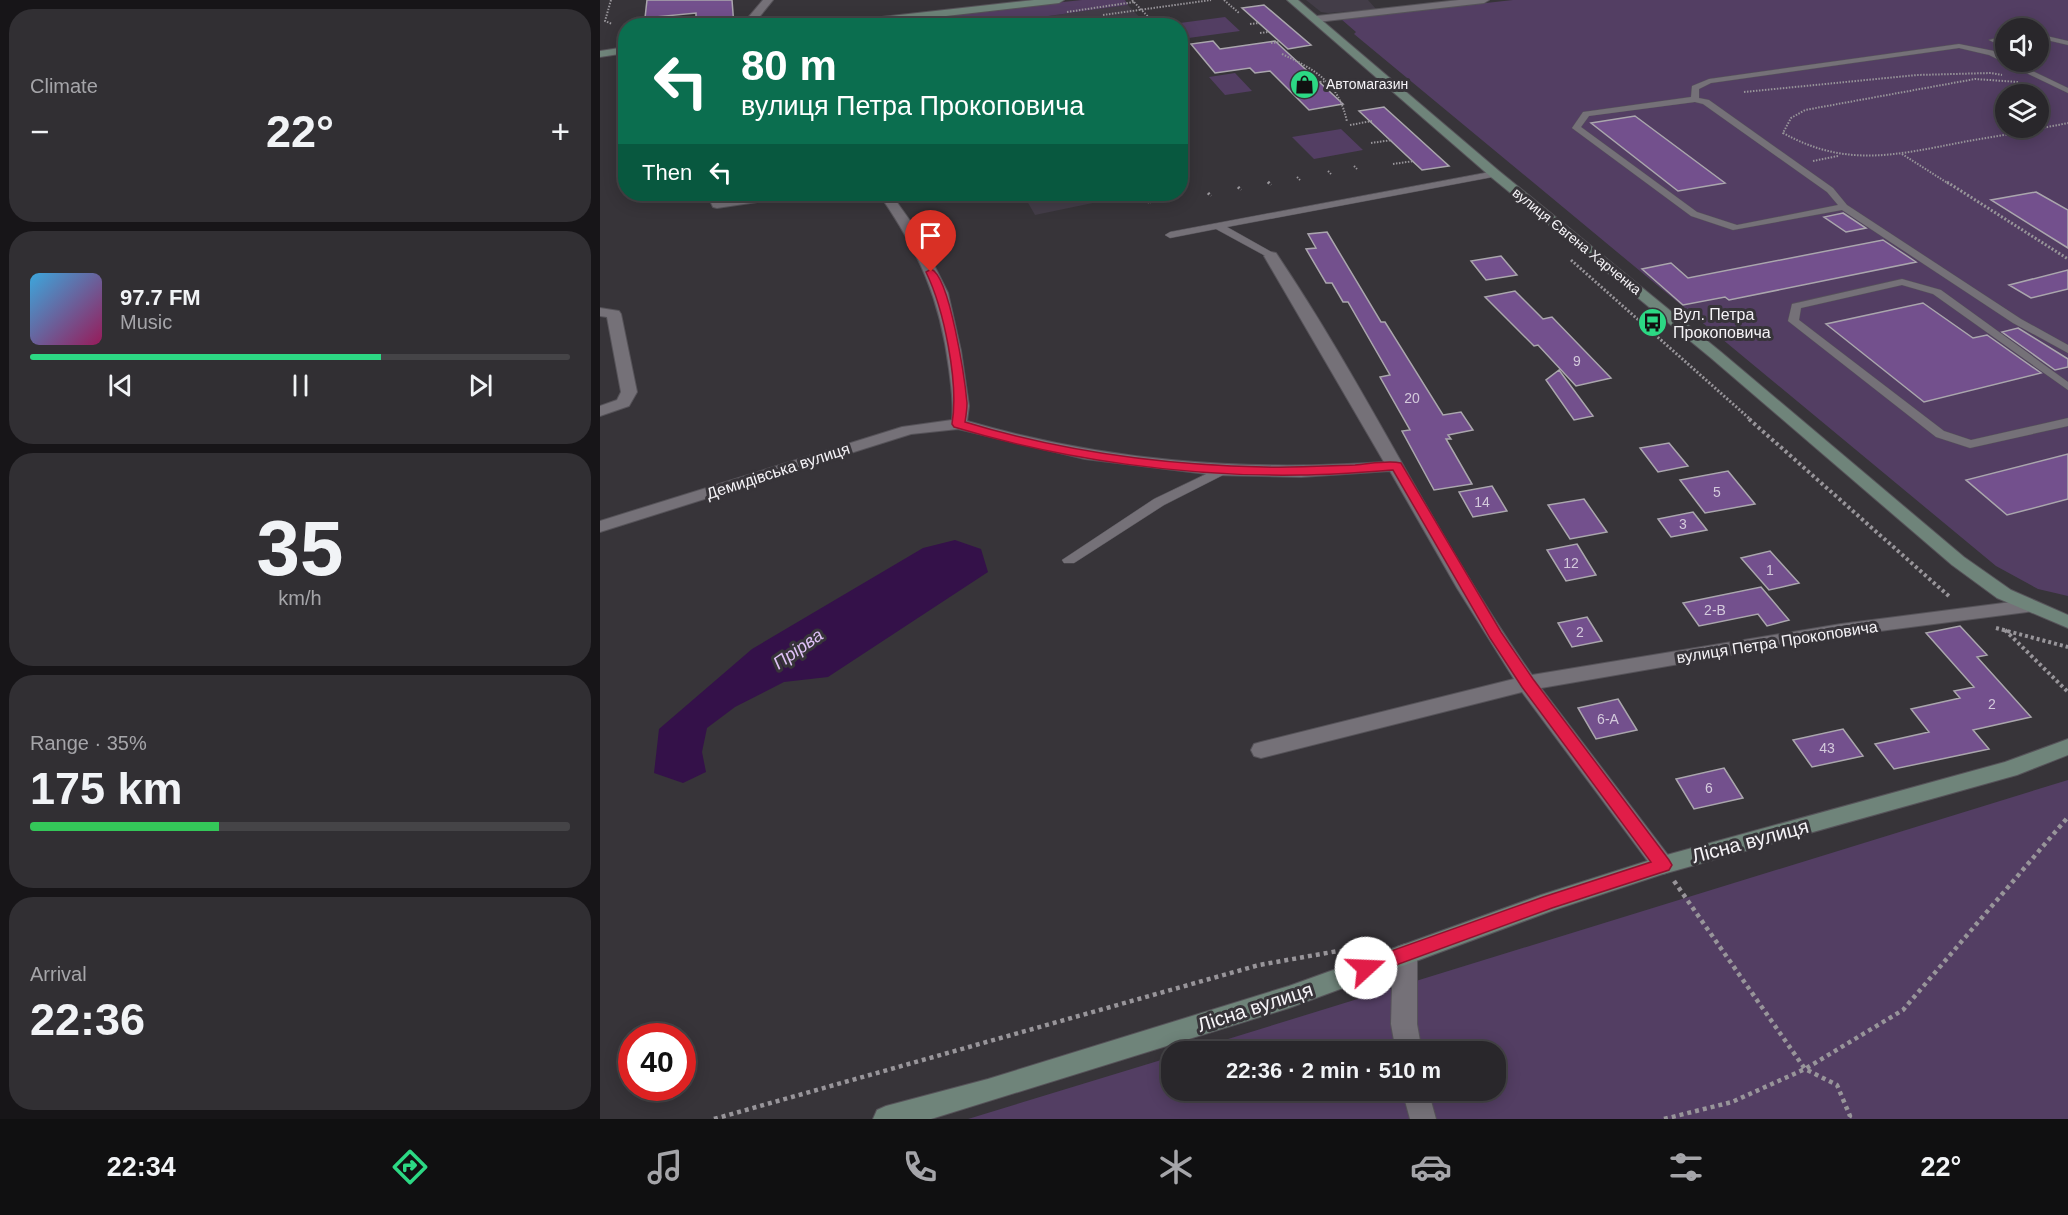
<!DOCTYPE html>
<meta charset="utf-8">
<style>
:root{--surface:#29272b;--page:#312f33;--text:#f1f3f6;--muted:#a5a5a9;--line:#454447;--accent:#2cd884}
body{margin:0;font-family:Arial,sans-serif;background:var(--page);color:var(--text);height:100vh;display:flex;flex-direction:column;font-size:22px;white-space:nowrap}
*{box-sizing:border-box;margin:0}
p{font-size:20px;color:var(--muted)}
.icon{flex:none;width:33px;height:33px;fill:none;stroke:currentColor;stroke-width:2;stroke-linecap:round;stroke-linejoin:round}
.map{position:relative;flex:1;overflow:hidden}
.side{display:flex;flex-direction:column;gap:9px;padding:9px;background:#171518;width:600px}
.side>*{flex:none}
.hud{position:absolute;left:18px;top:18px;width:570px;height:183px;border-radius:24px;box-shadow:0 3px 15px #0003,0 0 0 2px var(--line);background:#0b6e4f;color:#fff;overflow:hidden}
.tools{position:absolute;left:1395px;top:18px;display:grid;gap:12px}
.tools a{display:grid;place-items:center;width:54px;height:54px;border-radius:50%;background:var(--surface);box-shadow:0 3px 15px #0003,0 0 0 2px var(--line);font-size:30px}
.speed{position:absolute;left:18px;top:1023px;display:flex;gap:12px;font-size:30px;font-weight:700;text-align:center}
.speed>*{display:grid;place-content:center;width:78px;height:78px;border-radius:50%;background:var(--surface);box-shadow:0 3px 15px #0003,0 0 0 2px var(--line);line-height:1}
.speed .limit{border:9px solid #d22;background:#fff;color:#111}
.pin{position:absolute;display:grid;place-items:center;width:51px;height:51px;color:#fff;margin:-62px -26px;border-radius:50% 50% 50% 0;rotate:-45deg;box-shadow:0 0 6px #0007}
.pin .icon{rotate:45deg}
.me{position:absolute;width:66px;margin:-33px;rotate:70deg;stroke-linejoin:round;filter:drop-shadow(0 0 4px #0008)}
.turn{display:flex;align-items:center;gap:21px;height:126px;padding:0 24px;font-size:27px}
.turn .icon{width:78px;height:78px;stroke-width:2.5}
.turn b{display:block;font-size:42px;line-height:51px}
.then{display:flex;align-items:center;height:57px;padding:0 24px;background:#0003;gap:12px;font-size:22px}
.big{font-size:45px;font-weight:800;line-height:1.1}
.side .widget{flex:1;display:flex;flex-direction:column;justify-content:center;gap:9px;min-width:0;padding:0 21px;border-radius:24px;background:var(--page)}
.side .dial{align-items:center;gap:0}
.dial b{font-size:78px;line-height:1}
.song{display:flex;align-items:center;gap:18px}
.cover{width:72px;height:72px;border-radius:9px;background:linear-gradient(135deg,hsl(200 70% 55%),hsl(330 70% 35%))}
.played{height:6px;border-radius:3px;background:linear-gradient(90deg,var(--accent) 65%,var(--line) 65%)}
.keys{display:flex;justify-content:space-around;direction:ltr}
.heat{display:flex;justify-content:space-between;align-items:center;font-size:33px;direction:ltr}
.charge{height:9px;border-radius:4px;background:linear-gradient(90deg,#34c759 35%,var(--line) 0)}
.trip{position:absolute;left:561px;top:1041px;width:345px;height:60px;border-radius:24px;background:var(--surface);box-shadow:0 3px 15px #0003,0 0 0 2px var(--line);font-weight:800;line-height:60px;text-align:center}
.menu{display:flex;height:96px;justify-content:space-around;align-items:center;background:#101011;color:var(--muted)}
.menu .icon{width:42px;height:42px}
.menu .active{color:var(--accent)}
.menu b{font-size:27px;color:var(--text)}
main{display:flex;flex:1;min-height:0}
.map>svg:first-child{display:block}
</style>
<main>
<section class="side">
<div class="widget"><p>Climate</p>
<div class="heat"><a>−</a><b class="big">22°</b><a>+</a></div>
</div>
<div class="widget">
<div class="song"><i class="cover"></i><div><b>97.7 FM</b><p>Music</p></div></div>
<div class="played"></div>
<div class="keys"><svg class="icon" aria-label="previous" viewBox="0 0 24 24"><path d="M18 5L8 12l10 7zM5 5v14"/></svg><svg class="icon" aria-label="pause" viewBox="0 0 24 24"><path d="M8 5v14M16 5v14"/></svg><svg class="icon" aria-label="next" viewBox="0 0 24 24"><path d="M6 5l10 7-10 7zM19 5v14"/></svg></div>
</div>
<div class="widget dial"><b>35</b><p>km/h</p></div>
<div class="widget"><p>Range · 35%</p><b class="big">175 km</b><div class="charge"></div></div>
<div class="widget"><p>Arrival</p><b class="big">22:36</b></div>
</section>
<div class="map">
<svg width="1468" height="1119" viewBox="0 0 1468 1119">
<rect width="100%" height="100%" fill="#373439"/>
<path fill="#433d48" d="M706,0H768L776,9L728,13L721,12Z
M528,5L547,25L377,26Z
M423,194H536L435,215Z"/>
<path fill="#533e63" fill-rule="evenodd" d="M482,0H525L528,5L376,26L334,25L330,16Z
M913,0H1468V596L1438,589L1396,566L754,34L756,32L741,19ZM1406,28H1438V62H1406ZM1406,94H1438V128H1406Z
M625,17L640,31L581,39L580,26L565,25Z
M635,73L652,91L625,95L609,77Z
M741,129L763,150L714,159L692,137Z
M1468,780V1119H368L571,1057L572,1090H896V1052L589,1051Z"/>
<path fill="#341149" d="M355,540L381,549L388,572L228,677L184,682L135,707L107,728L102,752L106,772L83,783L54,773L59,729L152,649L323,548Z"/>
<path fill="#73508d" stroke="#aaa6ad" stroke-width="1.5" d="M47,0H132L134,26H96V13L45,18Z
M664,5L711,45L688,49L642,8Z
M613,41L620,49L675,41L743,104L709,110L670,71L655,73L650,68L615,73L591,44Z
M784,107L849,166L822,170L759,111Z
M1035,116L1125,183L1078,191L991,123Z
M1436,192L1468,210V248L1391,200Z
M1243,213L1266,228L1246,232L1224,217Z
M727,232L781,322H785L843,415L861,412L873,430L848,435L851,439H846L872,484L834,490L802,431L810,430L780,377L790,375L748,302H743L732,283H726L706,249L716,248L708,234Z
M1283,240L1316,262L1129,300L1125,297L1083,305L1042,269L1071,263L1088,278Z
M901,256L917,275L886,280L871,261Z
M1468,270V289L1431,298L1409,285Z
M915,291L943,319L952,317L1011,378L976,386L938,345L934,346L885,297Z
M1323,303L1373,338L1387,335L1441,373L1324,402L1226,324Z
M1418,328L1468,359V367L1455,370L1402,332Z
M959,370L993,416L974,420L946,380Z
M1069,443L1088,466L1058,472L1040,448Z
M1468,454V499L1407,515L1366,480Z
M1128,471L1155,504L1105,513L1080,480Z
M892,486L907,511L873,517L859,492Z
M984,499L1007,532L970,539L948,505Z
M1093,512L1107,530L1071,537L1058,519Z
M977,544L996,575L966,581L947,550Z
M1170,551L1199,583L1169,590L1141,558Z
M1161,587L1189,620L1167,626L1158,614L1099,626L1083,603Z
M987,617L1002,641L972,647L958,623Z
M1360,626L1387,655L1377,657L1431,717L1373,730L1389,749L1294,769L1275,744L1329,732L1311,709L1360,698L1354,691L1374,687L1326,633Z
M1018,699L1037,730L996,739L978,708Z
M1243,729L1263,756L1212,767L1193,740Z
M1124,768L1143,798L1094,809L1076,779Z"/>
<g fill="none" stroke-linecap="round" stroke-linejoin="round">
<defs>
<path id="lane" d="M1438,34L1468,41V45L1438,38Z
M1406,36V40L1393,42L1389,40Z
M1359,44L1394,51L1406,57V62H1414L1468,88V93L1389,55L1359,48L1111,83L1099,89V98L1109,100L1233,188L1247,205L1421,319L1468,345V353L1413,323L1242,210L1133,230L1091,216L972,128L983,112L1091,97L1092,86L1109,79ZM1095,102L1103,104L1227,192L1238,205L1137,225L1097,212L981,127L989,116Z
M895,171L900,174L898,176L627,227L675,254L676,256L671,259L616,229L570,238L565,235L570,232Z
M1302,279L1341,290L1468,382V390L1333,294L1302,285L1201,308L1199,320L1344,431L1371,440L1468,418V426L1370,448L1336,437L1188,321L1192,304Z
M623,466L629,470L627,473L564,505L474,563H464L462,560L554,499Z"/>
<path id="street" d="M163,0H173L152,26H141Z
M859,0H889L884,3L717,22L712,19L717,16Z
M107,194H119L121,200L162,194H190L184,198L117,208L113,207Z
M279,194H291L316,229L348,293L361,351L369,406L367,421C506,461 641,472 784,462L664,256L671,252L676,253C769,391 836,539 932,675L1241,624L1427,600L1434,602L1436,606L1434,610L1427,612L1241,636L941,688L1071,859L1074,865L1071,871L1063,874L1055,871L922,692L661,758L654,756L651,750L654,744L661,742L914,679L857,588L790,471L701,477L615,475L485,459L358,429L311,434L0,532V521L302,427L352,420C354,402 351,386 349,369C340,298 319,252 279,194Z
M0,308L19,311L21,314L37,392L29,406L0,416V406L17,400L21,392L7,317L0,316Z
M805,944L813,947L817,954V1024L822,1052H796L791,1024L793,954L797,947Z
M802,1090H828L836,1119H810Z"/>
<path id="secondary" d="M434,0H464L459,3L259,26H223L228,23Z
M687,0H698L899,171L1121,352L1364,557L1411,590L1468,615V628L1397,598L1352,565L1111,358L891,177Z
M26,47V53L0,57V51Z
M1468,739V755L1417,775L1063,874L954,910L689,1008L331,1119H273L277,1110L286,1106L388,1079L689,986L941,895L1063,856L1405,762Z"/>
</defs>
<use href="#lane" stroke="#565359" stroke-width="1"/>
<use href="#street" stroke="#565359" stroke-width="2"/>
<use href="#secondary" stroke="#565359" stroke-width="2"/>
<path stroke="#98959a" stroke-width="2" stroke-dasharray="1.5 1.5" stroke-linecap="butt" d="M11,0L5,21L12,24
M532,0L556,25
M624,0L639,13
M467,12L534,2
M503,15L611,0
M418,19L430,26
M650,24L659,23
M419,26L427,23
M660,33L668,32
M671,43L680,42
M682,54C716,70 739,83 747,122
M720,82L728,81
M1418,82L1375,79L1205,110L1191,118L1183,133C1246,168 1296,155 1363,142C1398,136 1433,130 1468,123
M1144,92L1317,75L1391,73L1402,75
M750,125L772,121
M771,143L792,140
M1302,154L1349,184
M1213,161L1238,156
M793,164L814,161
M754,166L757,169
M728,171L731,174
M697,177L700,180
M668,182L670,184"/>
<path stroke="#98959a" stroke-width="3" stroke-dasharray="2 2" stroke-linecap="butt" d="M668,182L671,185
M1347,182L1468,259
M638,187L641,190
M608,193L611,196
M533,194L551,203
M971,260L1151,420"/>
<path stroke="#98959a" stroke-width="4" stroke-dasharray="3 3" stroke-linecap="butt" d="M1149,419L1351,598
M1396,628L1468,647
M1405,630L1468,692"/>
<path stroke="#98959a" stroke-width="4.5" stroke-dasharray="4 4" stroke-linecap="butt" d="M1074,881L1205,1069L1237,1085L1250,1116L1248,1119
M114,1119L659,965L738,951L750,952
M1064,1119L1132,1102L1205,1069L1303,1010L1468,817"/>
<use href="#lane" fill="#757178" fill-rule="evenodd"/>
<use href="#street" fill="#757178" fill-rule="evenodd"/>
<use href="#secondary" fill="#6f847a" fill-rule="evenodd"/>
</g>
<path fill="#e11d48" stroke="#92132f" stroke-width="1.5" d="M331,269C350,276 365,381 367,403C367,410 366,416 365,422C460,451 564,465 664,467C694,468 725,466 755,465C770,464 787,460 801,463L901,632L933,679L1069,860L1072,865L1069,870L952,908L766,976L760,974L757,968L760,962L943,897L1051,862L922,687L890,638L793,470C762,472 732,475 701,475C587,477 463,460 354,427L352,424C359,383 344,309 326,272Z"/>
<defs>
<symbol id="shop-disc" viewBox="-11 -11 22 22"><circle r="9.5" fill="#2cd884" stroke="#373439"/><path d="M-5-2.5h2.3a2.7 3.5 0 0 1 5.4 0H5L5.5 6h-11ZM-1.5-2.5h3a1.5 2.3 0 0 0-3 0Z" fill="#111"/></symbol>
<symbol id="bus-disc" viewBox="-11 -11 22 22"><circle r="9.5" fill="#2cd884" stroke="#373439"/><path d="M-5-6H5V4H4V6H2V4H-2V6H-4V4H-5ZM-3.5-4V0h7V-4ZM-3.5 1.2v1.5H-2V1.2ZM2 1.2v1.5H3.5V1.2Z" fill="#111"/></symbol>
</defs>
<g fill-rule="evenodd">
<use href="#shop-disc" x="688" y="68" width="33" height="33"/>
<use href="#bus-disc" x="1036" y="306" width="33" height="33"/>
</g>
<g text-anchor="middle" dominant-baseline="central" stroke-width="6" stroke-linejoin="round" paint-order="stroke">
<g font-size="14" fill="#f5f3f7" stroke="#373439" text-anchor="start">
<text x="726" y="84">Автомагазин</text>
</g>
<g font-size="14" fill="#f5f3f7" stroke="#373439">
<text transform="translate(977 241) rotate(39)">вулиця Євгена Харченка</text>
</g>
<g font-size="14" fill="#d4cadc">
<text x="977" y="361">9</text>
<text x="812" y="398">20</text>
<text x="1117" y="492">5</text>
<text x="882" y="502">14</text>
<text x="1083" y="524">3</text>
<text x="971" y="563">12</text>
<text x="1170" y="570">1</text>
<text x="1115" y="610">2-В</text>
<text x="980" y="632">2</text>
<text x="1392" y="704">2</text>
<text x="1008" y="719">6-А</text>
<text x="1227" y="748">43</text>
<text x="1109" y="788">6</text>
</g>
<g font-size="16" fill="#f5f3f7" stroke="#373439" text-anchor="start">
<text x="1073" y="314">Вул. Петра<tspan x="1073" dy="18">Прокоповича</tspan></text>
</g>
<g font-size="16" fill="#f5f3f7" stroke="#373439">
<text transform="translate(178 471) rotate(-18)">Демидівська вулиця</text>
<text transform="translate(1177 642) rotate(-9)">вулиця Петра Прокоповича</text>
</g>
<g font-size="18" font-style="italic" fill="#dec0f5" stroke="#373439">
<text transform="translate(198 649) rotate(-35)">Прірва</text>
</g>
<g font-size="20" fill="#f5f3f7" stroke="#373439">
<text transform="translate(1150 841) rotate(-15)">Лісна вулиця</text>
<text transform="translate(655 1007) rotate(-18)">Лісна вулиця</text>
</g>
</g>
</svg>
<div class="tools">
<a><svg class="icon" aria-label="sound" viewBox="0 0 24 24"><path d="M4 9h4l5-4v14l-5-4H4zM17 9q2 3 0 6"/></svg></a>
<a><svg class="icon" aria-label="layers" viewBox="0 0 24 24"><path d="M12 4l9 5-9 5-9-5zM3 14l9 5 9-5"/></svg></a>
</div>
<div class="speed"><div class="limit">40</div></div>
<div class="pin" style="left:331px;top:272px;background:#d93025"><svg class="icon" aria-label="arrive" viewBox="0 0 24 24"><path d="M6 21V4h12l-3 4 3 4H6"/></svg></div>
<svg class="me" style="left:766px;top:968px" viewBox="-20 -20 40 40"><circle r="19" fill="#fff"/><path d="M0-13L10 11 0 6-10 11z" fill="#e11d48"/></svg>
<div class="trip">22:36 · 2 min · 510 m</div>
<div class="hud">
<div class="turn"><svg class="icon" aria-label="left" viewBox="0 0 24 24"><path d="M17 20v-9H6M10 6l-5 5 5 5"/></svg><div><b>80 m</b>вулиця Петра Прокоповича</div></div>
<div class="then">Then<svg class="icon" aria-label="left" viewBox="0 0 24 24"><path d="M17 20v-9H6M10 6l-5 5 5 5"/></svg></div>
</div>
</div>
</main>
<nav class="menu">
<b>22:34</b>
<svg class="icon active" aria-label="directions" viewBox="0 0 24 24"><path d="M12 3l9 9-9 9-9-9zM9 14v-3h6M13 9l2 2-2 2"/></svg>
<svg class="icon" aria-label="music" viewBox="0 0 24 24"><path d="M9 18V5l10-2v13"/><circle cx="6" cy="18" r="3"/><circle cx="16" cy="16" r="3"/></svg>
<svg class="icon" aria-label="phone" viewBox="0 0 24 24"><path d="M5 4h4l2 5-3 2q2 4 5 5l2-3 5 2v4C11 20 4 13 5 4z"/></svg>
<svg class="icon" aria-label="climate" viewBox="0 0 24 24"><path d="M12 3v18M4 7l16 10M4 17L20 7"/></svg>
<svg class="icon" aria-label="car" viewBox="0 0 24 24"><path d="M5 17H2v-5l4-1 3-4h7l3 4 3 1v5h-3M9 17h6M6 11h13"/><circle cx="7" cy="17" r="2"/><circle cx="17" cy="17" r="2"/></svg>
<svg class="icon" aria-label="filters" viewBox="0 0 24 24"><path d="M4 7h16M4 17h16"/><circle cx="9" cy="7" r="2"/><circle cx="15" cy="17" r="2"/></svg>
<b>22°</b>
</nav>
